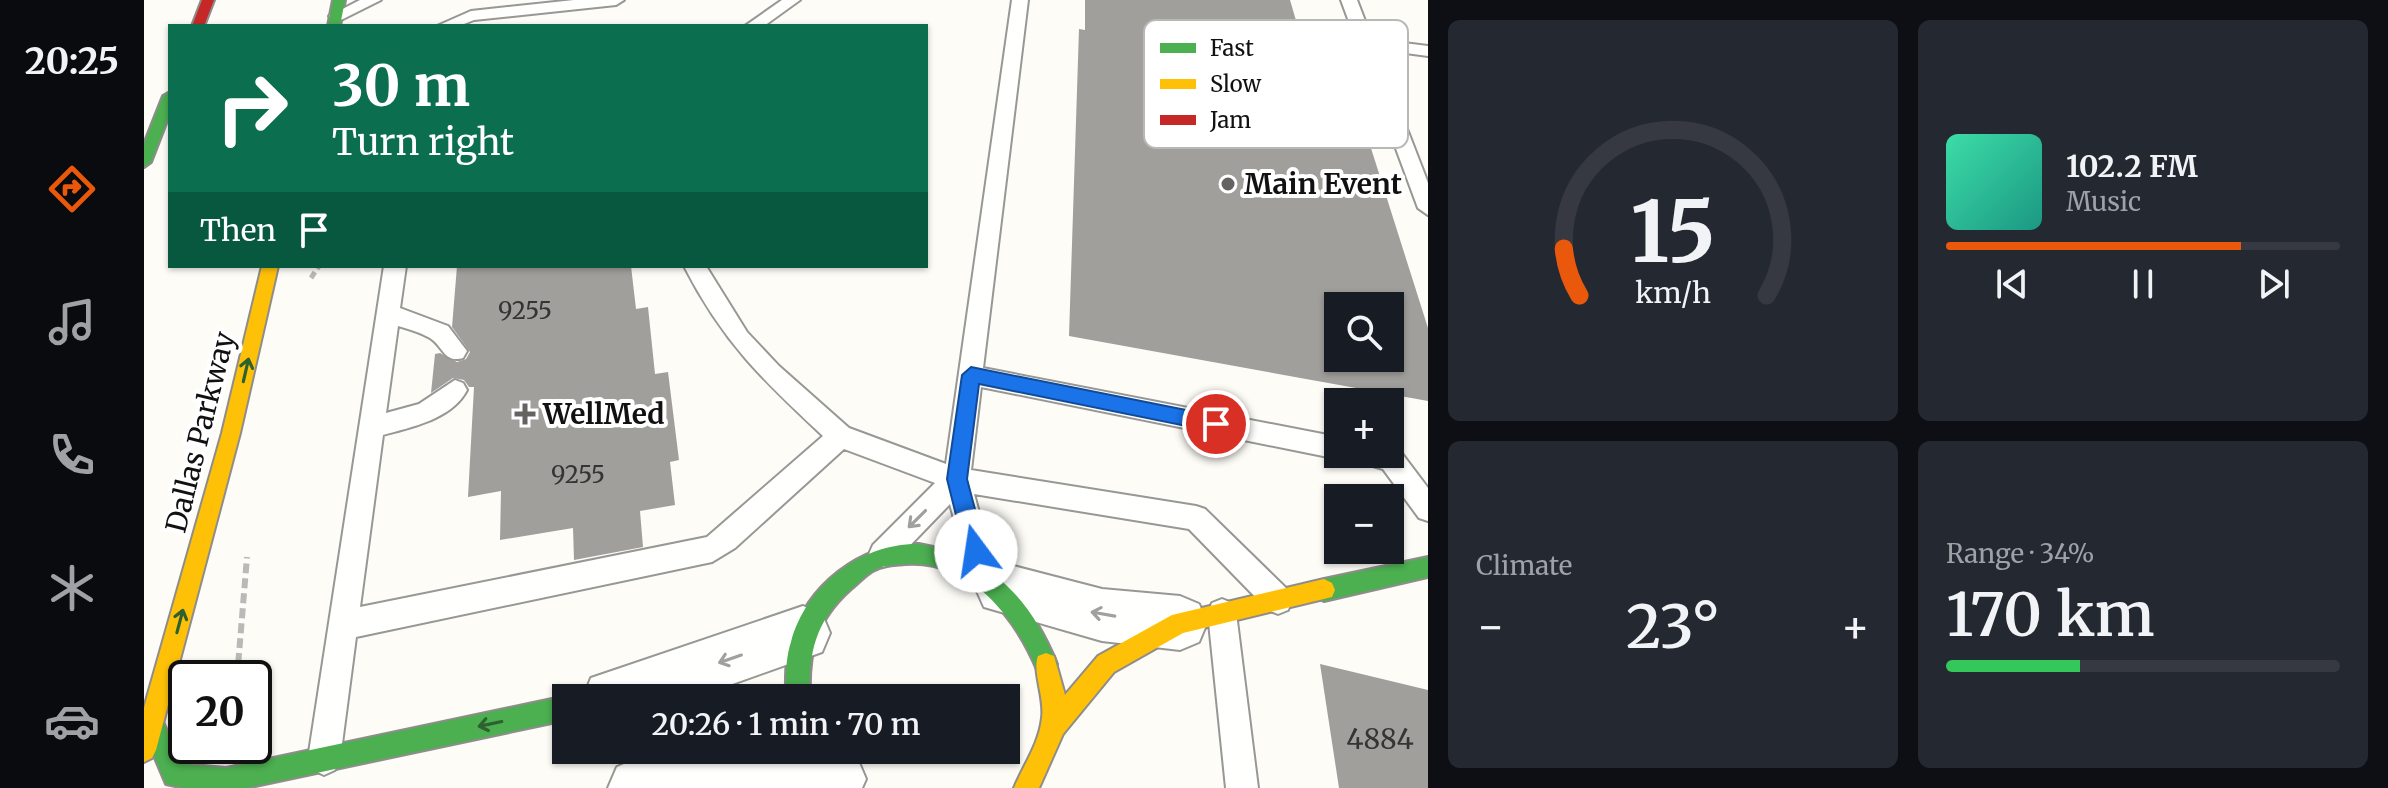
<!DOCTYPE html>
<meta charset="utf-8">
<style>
:root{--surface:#171b24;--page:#242831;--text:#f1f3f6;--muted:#9ea1a6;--line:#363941;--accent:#ea580c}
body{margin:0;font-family:Merriweather,serif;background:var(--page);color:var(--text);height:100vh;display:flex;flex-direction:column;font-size:30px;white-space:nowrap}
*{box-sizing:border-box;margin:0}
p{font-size:26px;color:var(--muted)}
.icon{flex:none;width:44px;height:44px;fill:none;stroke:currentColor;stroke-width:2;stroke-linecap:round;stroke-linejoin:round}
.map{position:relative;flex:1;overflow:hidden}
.sheet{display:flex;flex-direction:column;gap:20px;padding:20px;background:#0d0f14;width:960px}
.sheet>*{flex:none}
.banner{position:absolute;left:24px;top:24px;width:760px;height:244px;border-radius:0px;box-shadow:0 2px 6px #0004;background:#0b6e4f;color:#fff;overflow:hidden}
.buttons{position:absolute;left:1180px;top:292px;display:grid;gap:16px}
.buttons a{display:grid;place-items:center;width:80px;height:80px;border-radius:0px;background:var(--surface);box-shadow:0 2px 6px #0004;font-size:40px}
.speed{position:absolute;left:24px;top:660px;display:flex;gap:16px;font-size:40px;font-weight:700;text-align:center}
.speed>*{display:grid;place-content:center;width:104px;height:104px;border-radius:50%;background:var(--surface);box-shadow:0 2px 6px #0004;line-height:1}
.speed .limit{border:4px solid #111;border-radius:12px;background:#fff;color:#111}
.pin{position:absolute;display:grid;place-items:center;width:68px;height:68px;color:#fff;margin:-34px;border:4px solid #fff;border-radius:50%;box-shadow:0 2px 8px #0007}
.me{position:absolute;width:88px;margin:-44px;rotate:346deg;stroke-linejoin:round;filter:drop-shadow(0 0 6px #0008)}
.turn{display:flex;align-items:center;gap:28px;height:168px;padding:0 32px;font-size:36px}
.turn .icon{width:104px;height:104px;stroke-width:2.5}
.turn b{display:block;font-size:56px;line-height:68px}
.then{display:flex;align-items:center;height:76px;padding:0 32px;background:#0003;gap:16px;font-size:30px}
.big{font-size:60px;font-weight:600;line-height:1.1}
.sheet .tile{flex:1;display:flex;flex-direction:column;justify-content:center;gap:12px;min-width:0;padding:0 28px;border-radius:12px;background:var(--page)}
.sheet .dial{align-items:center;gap:0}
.dial svg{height:208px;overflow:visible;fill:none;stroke:var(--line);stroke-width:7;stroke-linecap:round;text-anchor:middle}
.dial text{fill:var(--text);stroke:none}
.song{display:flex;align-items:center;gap:24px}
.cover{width:96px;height:96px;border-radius:12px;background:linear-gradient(135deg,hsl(160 70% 55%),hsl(170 70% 35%))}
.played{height:8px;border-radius:4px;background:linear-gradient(90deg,var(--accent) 75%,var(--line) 75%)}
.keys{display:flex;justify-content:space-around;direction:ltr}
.heat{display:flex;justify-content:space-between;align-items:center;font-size:44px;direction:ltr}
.charge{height:12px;border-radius:6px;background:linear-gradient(90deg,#34c759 34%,var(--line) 0)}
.sheet .tiles{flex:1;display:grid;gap:20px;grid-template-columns:repeat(2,1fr)}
.trip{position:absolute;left:408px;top:684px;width:468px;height:80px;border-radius:0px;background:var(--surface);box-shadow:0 2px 6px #0004;font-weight:600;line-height:80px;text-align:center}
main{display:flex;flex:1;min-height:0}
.dock{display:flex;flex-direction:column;width:144px;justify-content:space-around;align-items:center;background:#090b0e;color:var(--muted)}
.dock .icon{width:56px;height:56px}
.dock .on{color:var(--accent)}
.dock b{font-size:36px;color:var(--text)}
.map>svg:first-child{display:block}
</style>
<main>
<nav class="dock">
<b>20:25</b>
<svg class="icon on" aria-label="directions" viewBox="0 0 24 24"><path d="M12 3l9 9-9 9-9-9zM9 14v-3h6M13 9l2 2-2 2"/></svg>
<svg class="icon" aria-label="music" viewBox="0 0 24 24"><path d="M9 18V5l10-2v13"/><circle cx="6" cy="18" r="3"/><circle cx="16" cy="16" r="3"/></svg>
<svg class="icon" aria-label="phone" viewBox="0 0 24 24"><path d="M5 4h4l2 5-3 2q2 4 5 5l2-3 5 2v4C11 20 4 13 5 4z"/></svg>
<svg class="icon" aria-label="climate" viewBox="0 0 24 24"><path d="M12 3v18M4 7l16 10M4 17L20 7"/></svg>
<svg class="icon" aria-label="car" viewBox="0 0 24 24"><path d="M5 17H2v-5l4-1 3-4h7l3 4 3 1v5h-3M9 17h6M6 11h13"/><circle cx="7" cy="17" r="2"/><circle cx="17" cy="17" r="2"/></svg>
</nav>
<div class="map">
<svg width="1284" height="788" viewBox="0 0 1284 788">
<rect width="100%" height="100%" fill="#fdfcf7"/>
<path fill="#a19f9c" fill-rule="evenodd" d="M941,0H1146L1163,58L1200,63L1284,328V401L925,336L935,29L941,30ZM1194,306H1246V358H1194Z
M313,266H487L492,309L504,307L511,374L524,372L535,460L526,462L531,505L496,511L499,547L430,560L429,528L356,540L357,491L324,497L330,387H325L320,380L309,378L287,393L291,354L296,353L313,362L322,359L326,352L308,327Z
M1176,664L1284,690V788H1195Z"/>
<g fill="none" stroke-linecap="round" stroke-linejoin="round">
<defs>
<path id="lane" d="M216,0H237L199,19L193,21L185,16Z
M430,0H480L472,5L330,20L315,26H293L327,11Z
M638,0H656L620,26H601Z
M868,0H884L839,368L1194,437V454H1204L1194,459L837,387L827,470L1052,506L1061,509L1144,590L1148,600L1144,610L1134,614L1124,610L1045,529L830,494L852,575L848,585L838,589L828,585L806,504L749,563L739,567L729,563L725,554L729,545L791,483L700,449L591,548L568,562L212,637L196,759L191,770L180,775L169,770L164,759L240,266H262L256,308L304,326L323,351L319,358C299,364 299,344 284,337C275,332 264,329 254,326L242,413L275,404L311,380L319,383L323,390C308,419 268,427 239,435L216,607L563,537L679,436C618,379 579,342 540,266H562L603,332L635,366L705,428L802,464Z
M1197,0H1213L1228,39L1284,46V56L1232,49L1284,183V215L1274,208Z
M1246,447L1256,451L1284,488V521L1275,518L1239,469L1215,462L1211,454H1246Z
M1078,599L1088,603L1092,613L1114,788H1082L1064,613L1068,603Z"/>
<path id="street" d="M858,563L958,589L1036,596L1055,604L1063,623L1055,642L1036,650L958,641L840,607L832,589L840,571Z
M659,606L678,614L686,633L678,652L549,698H439L447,678Z
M674,750H694L713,758L722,779L718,788H464L473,767L494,758Z"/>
<path id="fast" d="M189,0H201L196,26H184Z
M26,92V113L7,162L0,167V144L19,96Z
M775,544C848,557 886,598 913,664L910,672L902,675L894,672C872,618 826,559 761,564C751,565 739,565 731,570C722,574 715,583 707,589C672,620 664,652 666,698H642C642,679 641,660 647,642C662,586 716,543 775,544Z
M1284,557V577L1180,601L1172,597L1169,590L1172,583L1180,579Z
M422,696L426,698H422V720L102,788H40L22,784L0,732V715L8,711L16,715L38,764L82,768Z"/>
<path id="slow" d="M118,266H134L96,433L12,750L8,758L0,762V708L78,433Z
M1180,579L1188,583L1191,590L1188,597L1039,633L970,672L919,734L895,788H870C880,764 895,744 898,718C901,698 888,671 894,656L902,653L910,656L921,695L954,656L1028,615Z"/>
<path id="jam" d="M58,0H70L60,26H48Z"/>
</defs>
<use href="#lane" stroke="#979795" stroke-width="4"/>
<use href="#street" stroke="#979795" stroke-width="4"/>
<use href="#fast" stroke="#8e8d8b" stroke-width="4"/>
<use href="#slow" stroke="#8e8d8b" stroke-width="4"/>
<use href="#jam" stroke="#8e8d8b" stroke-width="4"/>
<path stroke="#b9b9b8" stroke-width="5" stroke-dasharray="7 4" stroke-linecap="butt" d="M167,278L175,266"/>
<path stroke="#b9b9b8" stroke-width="6" stroke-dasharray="10 5" stroke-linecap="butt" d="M93,678L103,557"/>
<use href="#lane" fill="#fffffe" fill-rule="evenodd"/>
<use href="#street" fill="#fffffe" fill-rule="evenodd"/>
<use href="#fast" fill="#4caf50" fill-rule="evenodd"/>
<use href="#slow" fill="#ffc107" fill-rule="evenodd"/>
<use href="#jam" fill="#c62828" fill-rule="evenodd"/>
</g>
<defs><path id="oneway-shaft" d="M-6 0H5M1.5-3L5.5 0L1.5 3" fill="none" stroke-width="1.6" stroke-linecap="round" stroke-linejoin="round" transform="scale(2)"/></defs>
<g stroke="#2e6030">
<use href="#oneway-shaft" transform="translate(102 370) rotate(-77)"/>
<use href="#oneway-shaft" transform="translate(36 621) rotate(-75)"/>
<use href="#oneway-shaft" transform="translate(346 724) rotate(168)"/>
</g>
<g stroke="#a0a09f">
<use href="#oneway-shaft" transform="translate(773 519) rotate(135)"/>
<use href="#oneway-shaft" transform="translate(959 614) rotate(-170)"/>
<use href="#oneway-shaft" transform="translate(586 659) rotate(161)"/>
</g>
<path fill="#1a73e8" stroke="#114b97" stroke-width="2" d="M827,367L1072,416L1078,418L1081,424L1078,429L1072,432L835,384L823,479L842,551L839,558L832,561L824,558L821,551L803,479L818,375Z"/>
<g fill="#646362" stroke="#fff" stroke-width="3">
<circle cx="1084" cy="184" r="8"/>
<path d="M377 402h8v8h8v8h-8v8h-8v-8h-8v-8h8z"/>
</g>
<g text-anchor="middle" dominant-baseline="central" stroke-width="8" stroke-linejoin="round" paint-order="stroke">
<g font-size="24" fill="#353434">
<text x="381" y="310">9255</text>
<text x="434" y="474">9255</text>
</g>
<g font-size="28" font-weight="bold" fill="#111" stroke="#fff" text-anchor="start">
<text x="1100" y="184">Main Event</text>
<text x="399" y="414">WellMed</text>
</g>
<g font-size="28" fill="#111" stroke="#fff">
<text transform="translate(56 432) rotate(-76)">Dallas Parkway</text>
</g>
<g font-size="28" fill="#353434">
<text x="1236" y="739">4884</text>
</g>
</g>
<rect x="1000" y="20" width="264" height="128" rx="12" fill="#fff" stroke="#b8b8b8" stroke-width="2"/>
<rect x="1016" y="43" width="36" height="10" fill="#4caf50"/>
<rect x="1016" y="79" width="36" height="10" fill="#ffc107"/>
<rect x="1016" y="115" width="36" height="10" fill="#c62828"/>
<g font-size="22" fill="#111">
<text x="1066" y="56">Fast</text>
<text x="1066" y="92">Slow</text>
<text x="1066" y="128">Jam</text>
</g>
</svg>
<div class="buttons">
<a><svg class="icon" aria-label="search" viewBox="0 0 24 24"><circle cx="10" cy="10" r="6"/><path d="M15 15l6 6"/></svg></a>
<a>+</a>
<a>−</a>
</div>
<div class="speed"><div class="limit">20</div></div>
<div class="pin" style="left:1072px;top:424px;background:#d93025"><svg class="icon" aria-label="arrive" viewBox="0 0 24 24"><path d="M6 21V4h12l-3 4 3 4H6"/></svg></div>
<svg class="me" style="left:832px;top:551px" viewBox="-20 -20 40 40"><circle r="19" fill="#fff"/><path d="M0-13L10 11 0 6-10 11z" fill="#1a73e8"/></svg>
<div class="trip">20:26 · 1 min · 70 m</div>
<div class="banner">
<div class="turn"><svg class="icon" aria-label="right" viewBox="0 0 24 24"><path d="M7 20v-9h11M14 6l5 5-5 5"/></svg><div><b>30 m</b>Turn right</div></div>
<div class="then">Then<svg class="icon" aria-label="arrive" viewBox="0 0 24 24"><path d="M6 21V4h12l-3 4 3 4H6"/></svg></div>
</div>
</div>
<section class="sheet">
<div class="tiles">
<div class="tile dial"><svg viewBox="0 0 100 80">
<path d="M14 69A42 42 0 1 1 86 69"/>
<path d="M14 69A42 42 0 0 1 8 51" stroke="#ea580c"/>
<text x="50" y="56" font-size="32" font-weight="700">15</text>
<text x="50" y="72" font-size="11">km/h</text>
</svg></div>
<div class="tile">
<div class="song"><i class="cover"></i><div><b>102.2 FM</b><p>Music</p></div></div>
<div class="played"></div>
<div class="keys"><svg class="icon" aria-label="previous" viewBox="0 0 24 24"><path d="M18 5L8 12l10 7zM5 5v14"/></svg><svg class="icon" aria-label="pause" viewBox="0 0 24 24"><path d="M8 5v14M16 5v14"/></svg><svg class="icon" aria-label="next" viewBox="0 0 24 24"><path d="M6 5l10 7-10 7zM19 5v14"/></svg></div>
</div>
<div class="tile"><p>Climate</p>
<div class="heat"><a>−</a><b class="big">23°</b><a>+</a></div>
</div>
<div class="tile"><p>Range · 34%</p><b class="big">170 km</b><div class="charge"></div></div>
</div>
</section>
</main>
